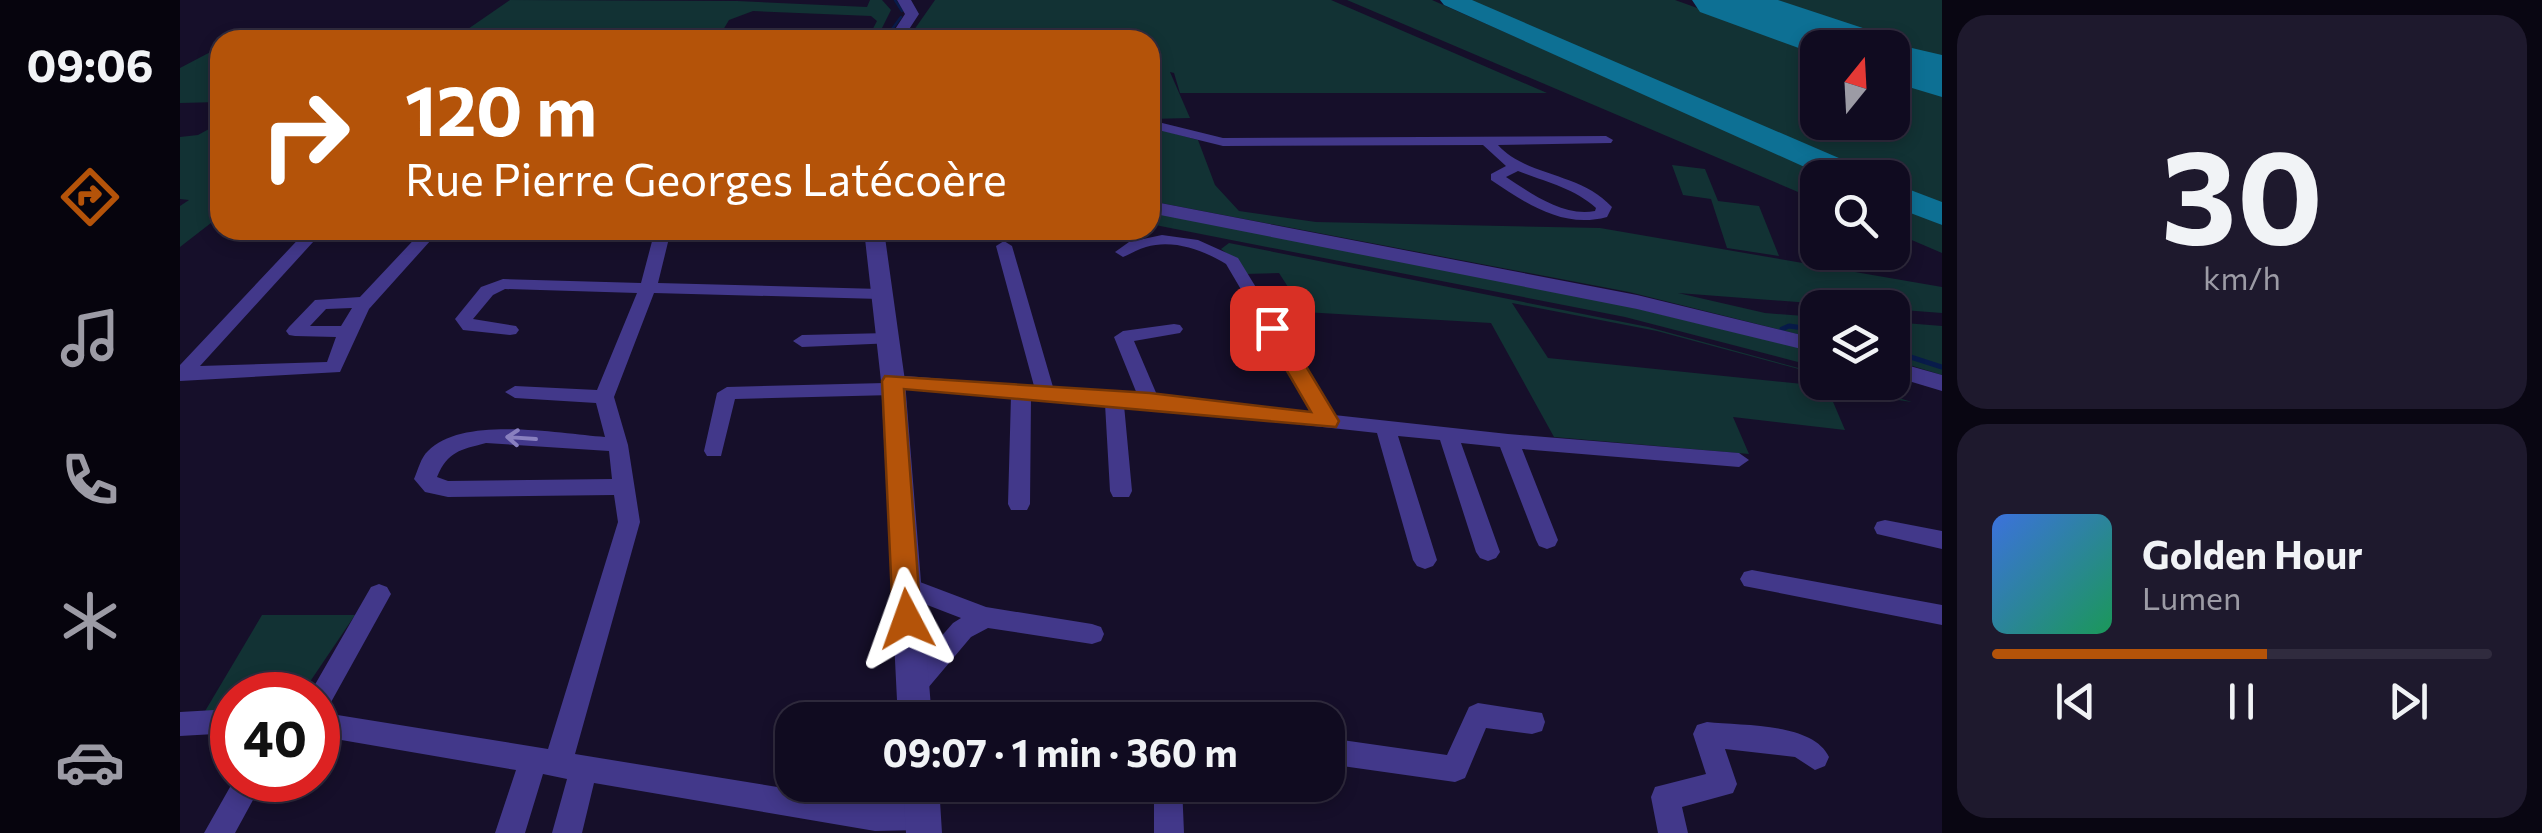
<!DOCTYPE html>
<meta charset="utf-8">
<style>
:root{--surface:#100b20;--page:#1e192d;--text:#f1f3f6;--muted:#9c9ba5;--line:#302b3e;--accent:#b45309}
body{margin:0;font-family:Commissioner,sans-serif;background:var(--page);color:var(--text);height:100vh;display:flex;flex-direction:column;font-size:38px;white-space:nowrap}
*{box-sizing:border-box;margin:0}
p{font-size:32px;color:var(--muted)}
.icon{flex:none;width:55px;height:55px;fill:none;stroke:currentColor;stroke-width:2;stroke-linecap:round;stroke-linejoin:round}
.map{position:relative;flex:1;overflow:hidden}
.panel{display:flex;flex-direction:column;gap:15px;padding:15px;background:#090612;width:600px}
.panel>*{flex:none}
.guide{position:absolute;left:30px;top:30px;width:950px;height:210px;border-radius:30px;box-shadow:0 5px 15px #0003,0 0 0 2px var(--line);background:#b45309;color:#fff;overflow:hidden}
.needle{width:65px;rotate:18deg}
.controls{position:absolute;left:1620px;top:30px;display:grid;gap:20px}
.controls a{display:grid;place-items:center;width:110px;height:110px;border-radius:20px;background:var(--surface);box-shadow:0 5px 15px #0003,0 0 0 2px var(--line);font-size:50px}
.speed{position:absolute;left:30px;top:672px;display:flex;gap:20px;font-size:50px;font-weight:700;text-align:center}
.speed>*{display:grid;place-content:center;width:130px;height:130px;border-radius:50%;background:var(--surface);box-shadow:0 5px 15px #0003,0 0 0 2px var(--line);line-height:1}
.speed .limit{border:15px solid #d22;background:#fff;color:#111}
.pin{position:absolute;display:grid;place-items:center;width:85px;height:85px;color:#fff;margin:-42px;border-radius:20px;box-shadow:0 5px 15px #0006}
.me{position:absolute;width:110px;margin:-55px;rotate:356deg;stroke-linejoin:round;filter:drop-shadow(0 0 8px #0008)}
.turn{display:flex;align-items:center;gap:35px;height:210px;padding:0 30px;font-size:45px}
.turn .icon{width:130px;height:130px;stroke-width:2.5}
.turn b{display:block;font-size:70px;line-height:85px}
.panel .tile{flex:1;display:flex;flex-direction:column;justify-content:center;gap:15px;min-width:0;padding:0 35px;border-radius:30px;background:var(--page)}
.panel .dial{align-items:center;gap:0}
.dial b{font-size:130px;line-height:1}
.song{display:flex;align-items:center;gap:30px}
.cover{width:120px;height:120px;border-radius:15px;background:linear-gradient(135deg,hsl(220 70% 55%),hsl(150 70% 35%))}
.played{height:10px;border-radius:5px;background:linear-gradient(90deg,var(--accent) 55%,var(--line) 55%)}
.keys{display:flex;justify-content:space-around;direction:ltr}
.trip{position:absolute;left:595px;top:702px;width:570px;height:100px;border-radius:30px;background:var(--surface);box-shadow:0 5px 15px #0003,0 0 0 2px var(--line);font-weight:700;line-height:100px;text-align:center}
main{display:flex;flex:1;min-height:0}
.menu{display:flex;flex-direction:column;width:180px;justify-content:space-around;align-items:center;background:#06040d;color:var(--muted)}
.menu .icon{width:70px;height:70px}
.menu .active{color:var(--accent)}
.menu b{font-size:45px;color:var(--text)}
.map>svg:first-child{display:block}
</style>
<main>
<nav class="menu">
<b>09:06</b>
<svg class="icon active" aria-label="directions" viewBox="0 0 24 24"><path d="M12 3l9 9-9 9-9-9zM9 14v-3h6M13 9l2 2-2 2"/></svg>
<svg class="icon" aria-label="music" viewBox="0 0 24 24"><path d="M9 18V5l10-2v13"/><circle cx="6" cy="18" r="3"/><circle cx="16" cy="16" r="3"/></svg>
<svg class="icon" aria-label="phone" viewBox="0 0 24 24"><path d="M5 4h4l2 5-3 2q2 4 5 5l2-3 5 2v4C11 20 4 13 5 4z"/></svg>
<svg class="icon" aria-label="climate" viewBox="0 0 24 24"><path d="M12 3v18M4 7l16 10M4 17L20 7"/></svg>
<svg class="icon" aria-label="car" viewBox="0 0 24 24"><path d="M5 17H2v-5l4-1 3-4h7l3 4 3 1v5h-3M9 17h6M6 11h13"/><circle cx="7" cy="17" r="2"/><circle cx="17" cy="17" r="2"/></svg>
</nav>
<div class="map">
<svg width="1762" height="833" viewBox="0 0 1762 833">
<rect width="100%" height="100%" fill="#160f2a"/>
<path fill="#123234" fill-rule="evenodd" d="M330,0L557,1L687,7L690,0H702L711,10L696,40H687L697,21L691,16L573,11L549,20L537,40H314L318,32H290L272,40Z
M755,0H1151L1367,93H1000L994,73L990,72L1010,118L970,119V40H727Z
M1167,0H1252L1653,177L1638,178L1637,200Z
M1287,0H1495L1637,51L1638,122H1712L1713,78L1762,96V205L1713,184L1712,178L1698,177Z
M1579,0H1762V62Z
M40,47V102L0,103V68Z
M40,123V216L0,247V206L9,200L0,199V137L18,135Z
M970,127L1018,140L1035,185L1059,211L1136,222L1420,228L1762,287V313L1498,293L1585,313L1637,317V339L1449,292L970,201Z
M1492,165L1525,169L1538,201L1579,206L1599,256L1547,248L1531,199L1503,195Z
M1713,203L1762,225V253L1713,232Z
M970,212L1413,298L1637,352V367L1445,317L970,224Z
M1049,243L1468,327L1637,373L1638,382L1668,383L1732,402L1648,390L1665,430L1553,417L1569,454L1374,437L1311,323L1124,312L1099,273L1064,274L1058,262L1041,249ZM1332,303L1477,331L1626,371L1633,385L1368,358Z
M1712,322L1762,326V375L1713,360Z
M82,615H175L121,695H52V722L18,723Z"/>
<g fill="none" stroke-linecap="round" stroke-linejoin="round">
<path stroke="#081b4a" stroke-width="2.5" d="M715,0L722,11
M704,40L721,17"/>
<path stroke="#081b4a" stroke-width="5" d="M1602,329L1609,326L1638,330
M1712,351L1762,367"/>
<path fill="#0d7094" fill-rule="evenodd" d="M1260,0H1292L1689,171L1693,178H1649L1264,5Z
M1712,183L1762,202V225L1712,206Z"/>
<path fill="#0d7094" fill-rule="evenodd" d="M1512,0H1598L1701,34L1706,42L1762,55V97L1712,82V48H1638V55L1520,12Z"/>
<path fill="#42388a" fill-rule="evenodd" d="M970,120L1043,138L1426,136L1433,140L1431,143L1318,145C1347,177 1400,172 1432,207L1427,217C1383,229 1347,204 1311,180V174L1326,166L1303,145L1043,146L970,128ZM1338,171C1365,182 1394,188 1416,208L1415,211C1383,217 1352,194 1326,177Z
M127,230H144L20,366L147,362L156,337L115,336L109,335L106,331L109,327L135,300L180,297L243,230H260L189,309L160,372L0,381V365ZM172,308L161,326H130L146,309Z
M475,230H491L478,283L700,289L709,294L700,299L474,293L434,397L448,445L460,522L395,754L695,803L743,802L753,806L758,816L753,826L743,830L695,831L414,783L402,833H372L387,779L363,774L345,833H315L336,770L138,736V695H129L191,587L199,584L207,587L211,594L145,713L368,749L438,522L434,495L268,497L245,492L234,479C238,470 241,457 248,451C283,415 380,434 425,437L416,403L335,398L325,392L335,386L417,390L457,293L325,289L313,295L293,319L336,326L339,330L336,334L330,335L283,330L275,319L301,287L323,279L461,283ZM306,443L429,451L432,479L268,481L257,477C268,451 280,450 306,443Z
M583,230L603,233L691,230L702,235C693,241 601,243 587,238Z
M982,235L1018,240L1058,258L1154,415L1328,434L1559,453L1569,460L1559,467L1342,449L1378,540L1375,546L1367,549L1359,546L1356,540L1320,447L1281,443L1320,552L1316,558L1308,561L1300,558L1296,552L1260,440L1218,436L1257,560L1253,566L1245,569L1237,566L1233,560L1197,433L944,405L952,491L949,497H933L930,491L925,404L851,398L850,504L847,510H831L828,504L831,396L722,388L720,393L713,395L555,399L541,456H527L524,451L537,393L547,387L705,383L706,377L713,375L854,386L816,246L824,241L832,246L873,387L957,394L934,337L943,331L994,324L1000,325L1003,329L1000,333L954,341L977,395L1133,412L1046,264C1023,250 993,239 966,247C958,249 951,254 943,257L935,252L949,242Z
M708,333L717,339L714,343L622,347L613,341L622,335Z
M1705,520L1762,531V549L1697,534L1694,528L1697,522Z
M1572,570L1762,605V625L1564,586L1560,579L1564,572Z
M724,576L806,607L912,624L921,627L924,634L921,641L912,644L808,628L791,637L742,695L733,698L724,695L720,687L724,679L773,623L781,618L716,593L712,586L716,579Z
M1298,703L1362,713L1365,722L1362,731L1352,734L1306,728L1285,778L1275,782L1148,764V738L1267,755L1289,707Z
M52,709V733L0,736V712Z
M1527,722C1561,726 1633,722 1649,757L1645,766L1635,770L1615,757L1545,749L1557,784L1553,793L1502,807L1508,833H1478L1471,797L1475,787L1526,774L1513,734L1517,725Z
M54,780H84L55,833H24Z
M974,785H1002L1004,833H974Z"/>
<path fill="#42388a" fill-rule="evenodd" d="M717,0H731L739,14L722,40H708L725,14Z
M970,201L1457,295L1638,339V353L1457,309L970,213Z
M684,230H704L725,381L752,720H718L701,381Z
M1712,361L1762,375V391L1712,376Z
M723,785H759L762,833H726Z"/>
</g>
<defs><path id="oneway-shaft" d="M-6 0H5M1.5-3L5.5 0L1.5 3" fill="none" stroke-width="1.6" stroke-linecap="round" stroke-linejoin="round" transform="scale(2.5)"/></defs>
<use stroke="#8980bf" href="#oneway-shaft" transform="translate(341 438) rotate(-176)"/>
<path fill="#b45309" stroke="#753606" stroke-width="2.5" d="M1092,322L1103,328L1159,421L1156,427L724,389L741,619L737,627L727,631L717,627L713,619L702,381L705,376L970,393L1131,412L1082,328Z"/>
</svg>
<div class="controls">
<a><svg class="needle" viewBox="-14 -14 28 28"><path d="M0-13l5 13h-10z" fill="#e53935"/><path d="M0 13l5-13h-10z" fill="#9c9ba5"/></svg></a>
<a><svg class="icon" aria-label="search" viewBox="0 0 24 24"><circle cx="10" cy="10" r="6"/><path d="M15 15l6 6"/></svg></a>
<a><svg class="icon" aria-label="layers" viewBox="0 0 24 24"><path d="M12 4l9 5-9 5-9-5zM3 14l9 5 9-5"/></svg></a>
</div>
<div class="speed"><div class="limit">40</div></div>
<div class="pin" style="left:1092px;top:328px;background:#d93025"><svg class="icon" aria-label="arrive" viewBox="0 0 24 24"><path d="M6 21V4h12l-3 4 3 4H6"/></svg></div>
<svg class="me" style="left:727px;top:619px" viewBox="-20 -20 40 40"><path d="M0-17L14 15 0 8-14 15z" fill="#b45309" stroke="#fff" stroke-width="4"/></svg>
<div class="trip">09:07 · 1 min · 360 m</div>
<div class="guide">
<div class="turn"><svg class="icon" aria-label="right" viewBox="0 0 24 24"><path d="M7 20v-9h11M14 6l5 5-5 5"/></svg><div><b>120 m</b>Rue Pierre Georges Latécoère</div></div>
</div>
</div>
<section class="panel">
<div class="tile dial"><b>30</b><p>km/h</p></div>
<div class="tile">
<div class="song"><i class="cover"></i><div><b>Golden Hour</b><p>Lumen</p></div></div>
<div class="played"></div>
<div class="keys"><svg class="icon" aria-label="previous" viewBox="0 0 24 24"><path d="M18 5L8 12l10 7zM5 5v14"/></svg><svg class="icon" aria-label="pause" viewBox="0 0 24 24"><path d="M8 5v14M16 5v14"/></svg><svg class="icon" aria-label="next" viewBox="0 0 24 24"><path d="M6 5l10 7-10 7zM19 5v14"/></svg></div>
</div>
</section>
</main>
